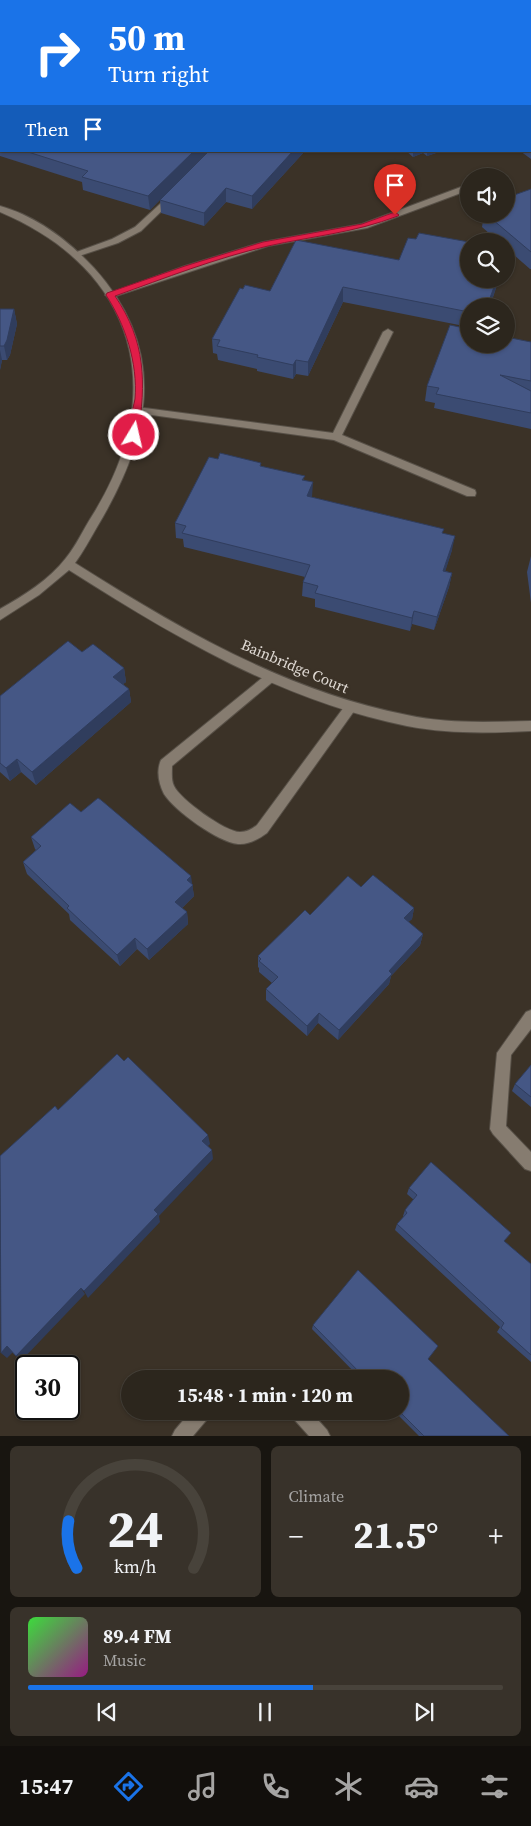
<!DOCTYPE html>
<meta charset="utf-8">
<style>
:root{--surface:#2c261d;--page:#38322a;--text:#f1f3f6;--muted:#a6a5a4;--line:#48433b;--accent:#1a73e8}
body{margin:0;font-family:"Source Serif 4",serif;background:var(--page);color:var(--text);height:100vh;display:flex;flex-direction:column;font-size:19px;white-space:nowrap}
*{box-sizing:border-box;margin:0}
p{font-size:16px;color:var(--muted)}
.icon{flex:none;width:28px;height:28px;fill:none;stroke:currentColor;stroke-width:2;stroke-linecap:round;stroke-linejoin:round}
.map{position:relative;height:1436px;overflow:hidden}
.panel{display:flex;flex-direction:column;gap:10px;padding:10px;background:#181510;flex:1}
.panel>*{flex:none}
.banner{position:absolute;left:0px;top:0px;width:531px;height:152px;box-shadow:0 1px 4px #0004,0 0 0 1px var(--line);background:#1a73e8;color:#fff;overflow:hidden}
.controls{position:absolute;left:460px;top:168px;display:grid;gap:10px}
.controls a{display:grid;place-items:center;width:55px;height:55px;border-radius:50%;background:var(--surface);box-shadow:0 1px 4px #0004,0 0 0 1px var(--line);font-size:25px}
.speed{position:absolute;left:15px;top:1355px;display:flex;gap:10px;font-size:25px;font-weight:700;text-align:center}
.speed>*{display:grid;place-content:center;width:65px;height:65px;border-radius:50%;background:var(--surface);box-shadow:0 1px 4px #0004,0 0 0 1px var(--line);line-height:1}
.speed .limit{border:2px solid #111;border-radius:8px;background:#fff;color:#111}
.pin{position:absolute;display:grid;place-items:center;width:42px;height:42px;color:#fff;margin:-51px -21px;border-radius:50% 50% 50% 0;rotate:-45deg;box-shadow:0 0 5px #0007}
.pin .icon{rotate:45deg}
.me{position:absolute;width:55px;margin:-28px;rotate:9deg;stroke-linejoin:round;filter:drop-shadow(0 0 4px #0008)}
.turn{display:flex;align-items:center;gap:18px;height:105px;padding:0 25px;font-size:22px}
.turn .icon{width:65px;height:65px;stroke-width:2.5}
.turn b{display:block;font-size:35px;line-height:42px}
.then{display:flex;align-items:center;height:48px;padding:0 25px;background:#0003;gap:10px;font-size:19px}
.big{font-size:38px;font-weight:700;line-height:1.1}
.panel .card{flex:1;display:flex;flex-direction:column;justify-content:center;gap:8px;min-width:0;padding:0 18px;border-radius:8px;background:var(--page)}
.panel .dial{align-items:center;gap:0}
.dial svg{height:130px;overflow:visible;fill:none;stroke:var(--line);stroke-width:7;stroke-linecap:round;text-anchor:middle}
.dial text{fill:var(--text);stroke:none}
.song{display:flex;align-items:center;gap:15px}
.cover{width:60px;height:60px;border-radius:8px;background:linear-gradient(135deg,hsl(120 70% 55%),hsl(310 70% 35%))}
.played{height:5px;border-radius:2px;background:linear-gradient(90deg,var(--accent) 60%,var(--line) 60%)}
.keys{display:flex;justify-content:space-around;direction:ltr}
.heat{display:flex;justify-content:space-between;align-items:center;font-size:28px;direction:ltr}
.panel .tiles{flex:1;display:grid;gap:10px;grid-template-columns:1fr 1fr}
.card:last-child{grid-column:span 2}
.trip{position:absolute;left:121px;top:1370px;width:288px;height:50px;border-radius:25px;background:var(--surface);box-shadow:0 1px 4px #0004,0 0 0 1px var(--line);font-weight:700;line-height:50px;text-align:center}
.dock{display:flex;height:80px;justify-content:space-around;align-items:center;background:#120f0c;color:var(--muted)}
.dock .icon{width:35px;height:35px}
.dock .active{color:var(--accent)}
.dock b{font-size:22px;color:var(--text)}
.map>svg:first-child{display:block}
</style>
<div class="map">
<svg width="531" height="1436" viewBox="0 0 531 1436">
<rect width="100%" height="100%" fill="#3b3227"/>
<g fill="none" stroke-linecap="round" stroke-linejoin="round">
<defs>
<path id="service" d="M469,184V190L367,228L268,246L113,297L110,298L105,295L185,266L263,242L362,224Z
M172,193L176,196L175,198L141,231L118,243L76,257L71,254L112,239L135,227Z
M388,329L393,332L342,435L475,490L476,493L475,496H467L334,440L137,413L132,410L137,407L333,433L383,332Z
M271,672L275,674L277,677L275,680L172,766C172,773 171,780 174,786C180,799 225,832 240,832C247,832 252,829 257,825L347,703H355L357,707L267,833C259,839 248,845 238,844C218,842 175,811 164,794C159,784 156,771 161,760L267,674Z
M531,1010V1029L511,1055L506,1126L531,1152V1171L525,1169L493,1134L490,1129L497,1053L526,1012Z"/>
<path id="minor" d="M0,206C36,216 69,241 94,268C170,352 150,439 97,527C90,539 83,552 75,563C178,628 285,691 407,715C448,724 489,722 531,721V731C489,733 448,734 407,726C283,701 174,637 69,570L39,595L0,620V609C23,596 49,580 66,558C76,546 83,530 92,516C170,392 137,270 0,212Z
M191,1411H212L209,1417L193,1436H172L175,1430Z
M289,1411H310L327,1430L330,1436H309L292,1417Z"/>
</defs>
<use href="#service" stroke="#575047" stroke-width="2"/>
<use href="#minor" stroke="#575047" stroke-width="2"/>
<use href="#service" fill="#867c70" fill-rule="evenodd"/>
<use href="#minor" fill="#867c70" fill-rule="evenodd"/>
</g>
<path fill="#3b4b72" d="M69,0H395L394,1H68Z
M0,23H1V151H208L150,210L83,190L82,182L0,156Z
M530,71H531V159L520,151H530Z
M305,151L252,209L226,202L204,226L161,213L160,200Z
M406,151H442L427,156L423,153L413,157Z
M531,189V269H530L506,248V241H498L482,227L484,214H506Z
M399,260L499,279L490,306H469V327L343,302L308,376L296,374L293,379L257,371V369L218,360L217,354L213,353L212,339L243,289L270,291Z
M0,309H14L17,324L10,355L7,360H2L0,370Z
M531,342V429L434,408L435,403L425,401L427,386Z
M218,459L261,463V466L305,480L312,497L443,533L452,550L445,571L452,573L449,587L434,630L412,624L410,631L315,607V599L302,596L303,582L305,577L184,547L183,539L176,538L175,523Z
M531,556V603L527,572Z
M82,652L124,668L126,682L123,684L129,689L131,702L36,785L21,772L10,781L0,772V696Z
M81,812L192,884L194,896L182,908L187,912L188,924L149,960L137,949L120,966L70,920L69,914L27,874L23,862L36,850L35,849L31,837Z
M361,887L414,908L412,919L408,922L423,934L420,945L391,976L389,984L338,1040L318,1023L307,1036L266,1000V989L272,983L259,972V968L258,967V956L310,915Z
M531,1065V1107L512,1091L515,1084Z
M409,1188L504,1241L531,1264V1362L497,1332L500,1327L395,1230L397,1224L404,1217L403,1216L405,1210L414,1200L407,1194Z
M313,1325L428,1359L509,1436H419L394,1411H400V1379H361L312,1329Z"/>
<path fill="#303d5d" d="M238,0H248V1H236Z
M385,0H395L394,1H384Z
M194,151H208L150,210L148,196Z
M293,151H305L252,209V196Z
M413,151H423V153L413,157Z
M427,151H442L427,156Z
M226,188V202L204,226V213Z
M497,279H499L490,306H487Z
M343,287V302L308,376V362Z
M14,309L17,324L10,355L7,360L4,346Z
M0,350L2,360L0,370Z
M296,360V374L293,379V365Z
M313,482L312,497L307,496Z
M455,536L452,550L441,585L443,571Z
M452,573L449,587L434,630L437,617Z
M414,611L412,624L410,631L412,618Z
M124,668L126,682L116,690L113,677Z
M129,689L131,702L36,785L32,772Z
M17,759L21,772L10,781L6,768Z
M191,876L194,896L177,913L175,902L187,880Z
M414,908L412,919L401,929L404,918Z
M187,912L188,924L149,960L147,949Z
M423,934L420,945L391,976L389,984L338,1040L339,1030L389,971Z
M135,938L137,949L120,966L117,955Z
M319,1013L318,1023L307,1036V1026Z
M208,1135L210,1144L204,1150L202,1141Z
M212,1150L213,1159L159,1216L160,1222L88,1298L84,1291L154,1210Z
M81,1288L85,1294L21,1361L16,1356Z
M7,1346L13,1352L7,1358L1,1353Z"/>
<path fill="#455785" stroke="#303d5d" d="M69,0H238L236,1H68Z
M280,0H385L384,1H285Z
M0,23H1V144H0Z
M530,71H531V144L530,143Z
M25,151H194L148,196L82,177L88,171Z
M209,151H293L252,196L226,188L204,213L160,200Z
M531,189V252L486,214H506V198Z
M419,233L469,242V279H497L487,306H469V312L343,287L308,362L296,360L293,365L257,357L258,355L217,346L220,340L212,339L240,288L243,289L245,285L270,291L296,240L399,260L408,238L416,239Z
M0,309H14L7,340L4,346H0Z
M450,325L469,329V344H506V337L531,342V381L500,375L531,391V413L436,394L439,388L427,386Z
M220,453L261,463L260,466L305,476L302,480L313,482L307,496L444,529L442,533L455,536L443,571L452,573L437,617L414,611L412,618L315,593L318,586L303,582L310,565L182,533L186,526L175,523L209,457L218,459Z
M68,641L82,652L93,644L124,668L113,677L129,689L32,772L17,759L6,768L0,763V696Z
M98,798L101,800L191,876L187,880L193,885L175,902L187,912L147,949L135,938L117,955L67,908L69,906L23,862L41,846L31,837L70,803L81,812Z
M373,875L414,908L404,918L423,934L389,971L392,974L339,1030L319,1013L307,1026L266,989L278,977L259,961L261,959L258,956L305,910L310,915L348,876L361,887Z
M117,1054L124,1061L128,1057L208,1135L202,1141L212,1150L154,1210L158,1214L84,1291L81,1288L16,1356L7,1346L1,1353L0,1156L55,1106L58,1110Z
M531,1065V1097L515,1084Z
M431,1162L511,1233L504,1241L531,1264V1355L501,1328L504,1323L397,1224L407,1213L405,1210L417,1195L409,1188Z
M358,1270L438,1346L428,1359L509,1436H424L399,1411H400V1379H366L313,1325Z"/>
<path fill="#e11d48" stroke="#92132f" d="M395,212L399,215L398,216C353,233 313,236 268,246C216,258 165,278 115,296C146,342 146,382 138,435L137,437H130C127,426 133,410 135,399C138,363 125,324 106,295L107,293L185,266L263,242L362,224Z"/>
<g text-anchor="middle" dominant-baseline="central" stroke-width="5" stroke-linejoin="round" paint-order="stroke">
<g font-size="15" fill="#e0dad4" stroke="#3b3227">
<text transform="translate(295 666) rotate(23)">Bainbridge Court</text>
</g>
</g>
</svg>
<div class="controls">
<a><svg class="icon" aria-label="sound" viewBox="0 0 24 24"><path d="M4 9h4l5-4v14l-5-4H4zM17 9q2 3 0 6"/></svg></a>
<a><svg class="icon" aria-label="search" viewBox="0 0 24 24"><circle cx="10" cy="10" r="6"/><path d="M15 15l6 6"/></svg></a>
<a><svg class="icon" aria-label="layers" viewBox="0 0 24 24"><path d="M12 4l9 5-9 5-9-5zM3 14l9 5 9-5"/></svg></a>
</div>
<div class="speed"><div class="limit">30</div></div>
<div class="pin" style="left:395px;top:215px;background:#d93025"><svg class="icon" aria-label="arrive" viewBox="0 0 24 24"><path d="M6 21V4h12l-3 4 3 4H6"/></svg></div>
<svg class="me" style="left:134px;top:435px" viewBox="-20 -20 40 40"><circle r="17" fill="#e11d48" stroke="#fff" stroke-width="3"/><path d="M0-11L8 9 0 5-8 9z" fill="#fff"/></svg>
<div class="trip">15:48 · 1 min · 120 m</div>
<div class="banner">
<div class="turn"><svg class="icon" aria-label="right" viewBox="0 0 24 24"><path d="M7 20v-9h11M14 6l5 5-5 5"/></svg><div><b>50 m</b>Turn right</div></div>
<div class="then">Then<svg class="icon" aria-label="arrive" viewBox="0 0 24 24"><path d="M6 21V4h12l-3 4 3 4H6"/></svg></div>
</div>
</div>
<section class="panel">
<div class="tiles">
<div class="card dial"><svg viewBox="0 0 100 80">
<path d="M14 69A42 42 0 1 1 86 69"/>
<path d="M14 69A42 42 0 0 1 9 40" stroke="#1a73e8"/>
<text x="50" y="56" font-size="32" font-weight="700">24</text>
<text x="50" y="72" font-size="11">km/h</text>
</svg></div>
<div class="card"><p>Climate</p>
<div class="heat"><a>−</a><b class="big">21.5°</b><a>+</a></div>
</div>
<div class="card">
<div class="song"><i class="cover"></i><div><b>89.4 FM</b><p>Music</p></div></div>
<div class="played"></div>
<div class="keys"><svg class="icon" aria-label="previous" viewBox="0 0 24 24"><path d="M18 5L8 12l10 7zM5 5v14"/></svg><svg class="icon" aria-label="pause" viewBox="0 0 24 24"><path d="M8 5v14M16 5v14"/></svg><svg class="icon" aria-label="next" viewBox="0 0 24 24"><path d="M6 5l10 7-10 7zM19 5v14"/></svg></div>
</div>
</div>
</section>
<nav class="dock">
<b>15:47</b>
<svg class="icon active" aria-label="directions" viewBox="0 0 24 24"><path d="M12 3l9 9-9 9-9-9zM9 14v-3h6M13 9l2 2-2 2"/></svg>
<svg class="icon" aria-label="music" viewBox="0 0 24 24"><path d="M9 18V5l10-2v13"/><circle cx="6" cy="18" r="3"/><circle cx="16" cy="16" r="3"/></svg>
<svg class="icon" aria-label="phone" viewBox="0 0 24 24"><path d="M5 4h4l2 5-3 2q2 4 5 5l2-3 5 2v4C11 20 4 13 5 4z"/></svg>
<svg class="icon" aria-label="climate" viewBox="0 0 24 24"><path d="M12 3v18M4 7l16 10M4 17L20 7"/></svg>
<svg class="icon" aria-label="car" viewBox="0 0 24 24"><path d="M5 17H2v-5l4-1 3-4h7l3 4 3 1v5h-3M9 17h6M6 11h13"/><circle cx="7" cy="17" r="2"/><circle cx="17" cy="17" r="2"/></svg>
<svg class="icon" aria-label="filters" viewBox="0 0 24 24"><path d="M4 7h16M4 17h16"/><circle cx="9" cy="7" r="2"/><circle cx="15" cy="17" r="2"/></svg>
</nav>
